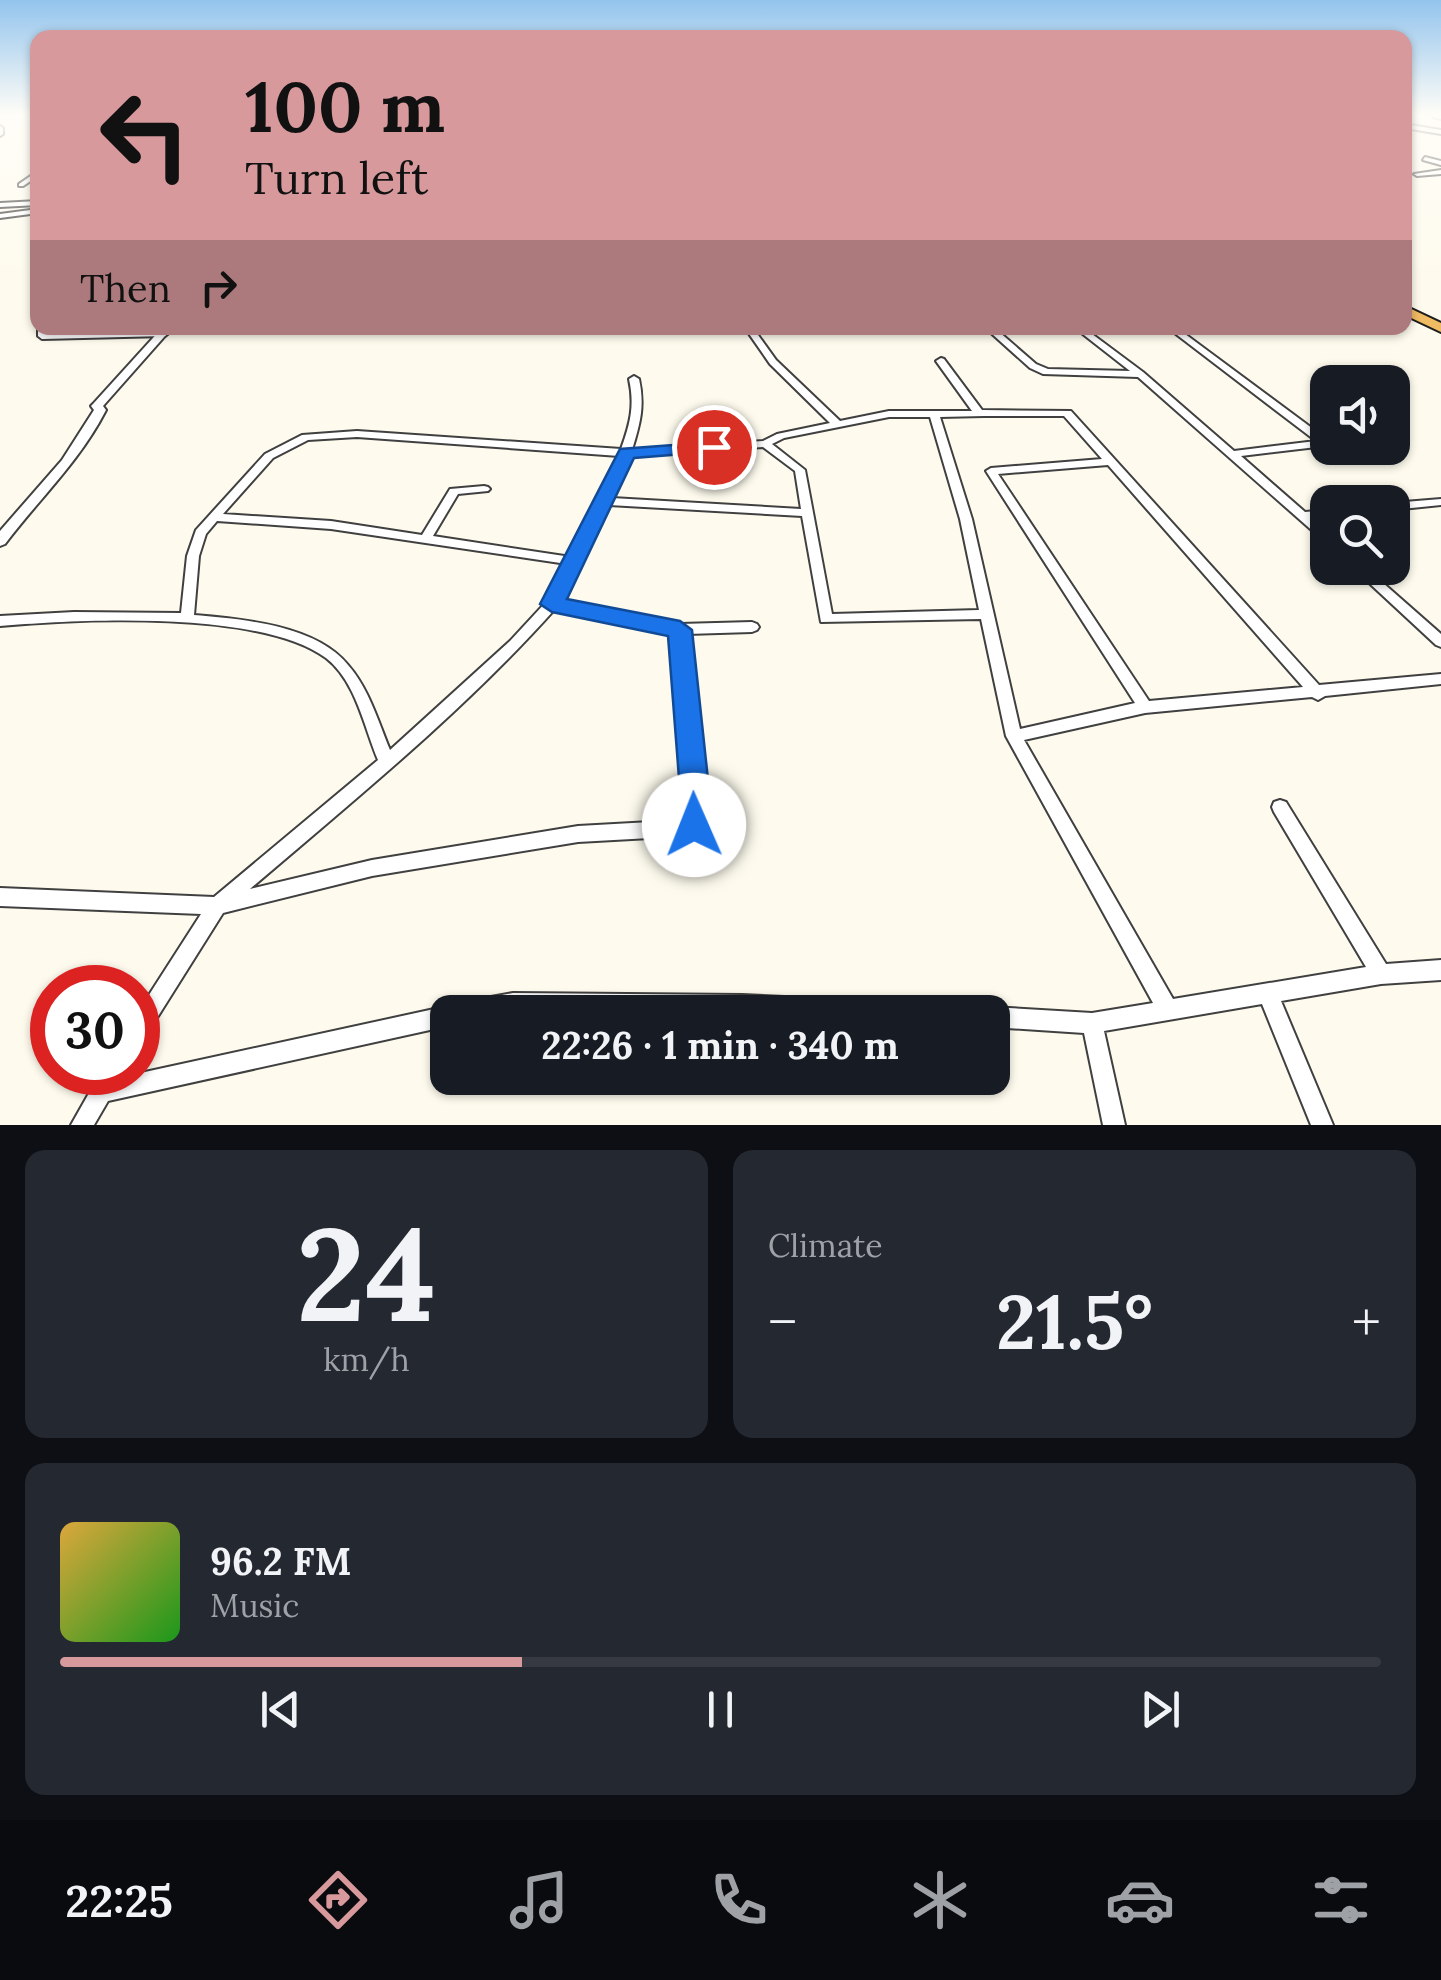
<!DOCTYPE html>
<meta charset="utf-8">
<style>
:root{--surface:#171b24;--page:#242831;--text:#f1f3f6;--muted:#9ea1a6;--line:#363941;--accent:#d7999c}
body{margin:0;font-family:Lora,serif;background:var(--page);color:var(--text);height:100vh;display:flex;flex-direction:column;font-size:38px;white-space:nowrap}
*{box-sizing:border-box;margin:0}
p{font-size:32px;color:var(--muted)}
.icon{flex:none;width:55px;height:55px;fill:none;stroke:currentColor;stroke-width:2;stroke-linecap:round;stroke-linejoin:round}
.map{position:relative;height:1125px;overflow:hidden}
.drawer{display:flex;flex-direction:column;gap:25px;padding:25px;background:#0d0f14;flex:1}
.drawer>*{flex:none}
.hud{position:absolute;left:30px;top:30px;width:1382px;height:305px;border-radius:20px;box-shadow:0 2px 8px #0004;background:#d7999c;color:#111;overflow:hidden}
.tools{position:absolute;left:1310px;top:365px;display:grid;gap:20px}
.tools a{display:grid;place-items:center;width:100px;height:100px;border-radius:20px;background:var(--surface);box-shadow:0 2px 8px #0004;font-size:50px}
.speed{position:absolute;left:30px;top:965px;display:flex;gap:20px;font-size:50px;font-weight:700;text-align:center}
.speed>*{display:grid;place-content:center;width:130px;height:130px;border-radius:50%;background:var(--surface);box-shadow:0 2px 8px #0004;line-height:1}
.speed .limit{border:15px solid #d22;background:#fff;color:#111}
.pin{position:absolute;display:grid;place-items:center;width:85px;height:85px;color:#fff;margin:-42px;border:5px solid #fff;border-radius:50%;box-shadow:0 2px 10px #0007}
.me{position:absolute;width:110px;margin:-55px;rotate:359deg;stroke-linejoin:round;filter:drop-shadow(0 0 8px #0008)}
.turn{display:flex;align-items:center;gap:35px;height:210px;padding:0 50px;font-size:45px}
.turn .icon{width:130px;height:130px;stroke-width:2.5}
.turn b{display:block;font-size:70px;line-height:85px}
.then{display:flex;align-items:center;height:95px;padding:0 50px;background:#0003;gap:20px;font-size:38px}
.big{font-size:75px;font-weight:700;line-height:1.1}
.drawer .tile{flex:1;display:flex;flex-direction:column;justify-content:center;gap:15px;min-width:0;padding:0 35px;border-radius:20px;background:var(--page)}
.drawer .dial{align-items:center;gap:0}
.dial b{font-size:130px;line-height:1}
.song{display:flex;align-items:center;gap:30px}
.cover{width:120px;height:120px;border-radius:15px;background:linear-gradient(135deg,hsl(40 70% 55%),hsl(120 70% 35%))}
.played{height:10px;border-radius:5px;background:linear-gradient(90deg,var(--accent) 35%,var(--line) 35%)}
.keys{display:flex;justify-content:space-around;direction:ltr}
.heat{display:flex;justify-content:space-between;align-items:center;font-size:55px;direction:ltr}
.drawer .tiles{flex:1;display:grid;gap:25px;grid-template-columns:1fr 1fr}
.tile:last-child{grid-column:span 2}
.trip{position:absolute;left:430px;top:995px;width:580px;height:100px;border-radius:20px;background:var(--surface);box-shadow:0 2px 8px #0004;font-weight:700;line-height:100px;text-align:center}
.menu{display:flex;height:160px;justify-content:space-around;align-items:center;background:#090b0e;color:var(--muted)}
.menu .icon{width:70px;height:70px}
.menu .on{color:var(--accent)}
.menu b{font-size:45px;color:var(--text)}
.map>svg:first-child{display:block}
</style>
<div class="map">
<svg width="1441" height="1125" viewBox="0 0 1441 1125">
<rect width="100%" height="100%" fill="#fefbee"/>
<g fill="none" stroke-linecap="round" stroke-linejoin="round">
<defs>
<path id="minor" d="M1433,116H1441V119L1433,117Z
M1405,124L1441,130V134L1405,128Z
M0,126L3,128V134L0,136Z
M1425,157L1441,161V165L1423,160Z
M1441,170V174L1417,176L1414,174Z
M38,171V176L23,186H19V184Z
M38,201V205L0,207V203Z
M38,209V213L0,218V214Z
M38,328H46V333L165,330L169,333L165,336L42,339L38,336Z
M745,328H753L776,360L840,421L889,411H972L936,361L941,358L944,359L982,410L1071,411L1319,685L1441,674V684L1325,696L1318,700L1312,697L1145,713L1024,740L1173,999L1366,967L1274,812L1272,807L1274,802L1280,800L1286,802L1386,964L1441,960V980L1381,984L1281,1001L1333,1125H1311L1262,1004L1104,1031L1125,1125H1103L1084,1033L992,1027V1012H984L985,1010L992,1007L1092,1013L1153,1003L1006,736L981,619L821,622L802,516L609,505L560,601L680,624L752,622L757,624L759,627L757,630L752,632L687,634L705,817L700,830L686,836L578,842L372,876L223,913L145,1037L138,1040V1012L201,914L0,906V888L214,897L378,760C364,727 356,681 326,658C261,610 79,619 0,626V616L74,612L181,613L187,556L196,530L265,454L302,435L357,431L621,449C630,424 635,406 629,379L634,376L639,379C645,406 640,424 632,450L763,441L777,434L830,423L770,364ZM984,416H1064L1102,459L991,468L986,471L1135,703L1020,729L972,519L940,417ZM889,417H930L960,519L979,610L832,614L805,470L772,444L784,438ZM357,437L619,456L604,490L571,557L433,536L458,494L488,491L490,489L488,487L484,486L450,489L422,535L331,521L223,514L273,458L308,440ZM763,447L795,471L801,509L612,498L630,456ZM1108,465L1303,687L1149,701L998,474ZM217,521L331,529L567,564L547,601L510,641L390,750C378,721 369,689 348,665C316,625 242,619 194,615L199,556L206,534ZM555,609L673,632L687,820L578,826L372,860L250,889C354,800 463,712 555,609Z
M1075,328H1084L1143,372L1234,451L1316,441L1168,328H1177L1328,440V446H1325L1241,456L1305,512L1328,510V517L1313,518L1328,531V542L1324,541L1138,377L1043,374L1030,368L991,333L998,331L1036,364L1048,369L1130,371Z
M1441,499V505L1392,510V503Z
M1353,568H1366L1441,634V647L1436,645Z
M513,993L742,995L896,1002L903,1005L906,1012H448V1026L108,1101L94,1125H71L101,1072H123L122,1077L448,1006L454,1008L456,1005L463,1002Z"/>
<path id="tertiary" d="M162,328H172L103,406L106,410C80,461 39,499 5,544L0,546V531L62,460L94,410L91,406L93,404Z"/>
<path id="trunk" d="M1405,306L1441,323V332L1405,315Z"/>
</defs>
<use href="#minor" stroke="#404040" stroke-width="4"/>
<use href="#tertiary" stroke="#404040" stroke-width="4"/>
<use href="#trunk" stroke="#1e1e1e" stroke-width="4"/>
<use href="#minor" fill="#fff" fill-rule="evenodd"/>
<use href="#tertiary" fill="#fff" fill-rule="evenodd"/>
<use href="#trunk" fill="#f0bb63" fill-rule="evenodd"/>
</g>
<linearGradient id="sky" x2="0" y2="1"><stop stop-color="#93c4ed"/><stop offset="0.42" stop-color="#fffdf7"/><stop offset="1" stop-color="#fffdf7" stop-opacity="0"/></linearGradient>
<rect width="1441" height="273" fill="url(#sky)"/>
<path fill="#1a73e8" stroke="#114b97" stroke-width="2.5" d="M714,442L724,447L721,451L634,458L567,599L680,621L692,630L712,817L705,835L694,839L683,835L679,825L682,817L668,636L552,612L540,604L620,449Z"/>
</svg>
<div class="tools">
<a><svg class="icon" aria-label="sound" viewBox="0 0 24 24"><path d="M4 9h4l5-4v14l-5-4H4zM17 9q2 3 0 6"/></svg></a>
<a><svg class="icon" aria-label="search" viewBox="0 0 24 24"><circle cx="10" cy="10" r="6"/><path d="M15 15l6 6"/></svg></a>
</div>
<div class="speed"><div class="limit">30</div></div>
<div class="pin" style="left:714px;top:447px;background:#d93025"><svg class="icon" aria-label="arrive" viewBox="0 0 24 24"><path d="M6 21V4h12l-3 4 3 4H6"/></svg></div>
<svg class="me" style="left:694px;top:825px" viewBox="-20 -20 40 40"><circle r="19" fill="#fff"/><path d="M0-13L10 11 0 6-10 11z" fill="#1a73e8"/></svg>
<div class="trip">22:26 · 1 min · 340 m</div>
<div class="hud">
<div class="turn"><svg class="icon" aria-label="left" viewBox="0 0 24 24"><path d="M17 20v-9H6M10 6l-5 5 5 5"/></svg><div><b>100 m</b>Turn left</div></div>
<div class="then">Then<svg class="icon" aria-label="right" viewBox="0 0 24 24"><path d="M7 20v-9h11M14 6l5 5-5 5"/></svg></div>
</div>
</div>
<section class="drawer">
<div class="tiles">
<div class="tile dial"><b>24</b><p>km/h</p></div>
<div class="tile"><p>Climate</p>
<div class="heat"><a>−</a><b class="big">21.5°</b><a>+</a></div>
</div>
<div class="tile">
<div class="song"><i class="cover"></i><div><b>96.2 FM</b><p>Music</p></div></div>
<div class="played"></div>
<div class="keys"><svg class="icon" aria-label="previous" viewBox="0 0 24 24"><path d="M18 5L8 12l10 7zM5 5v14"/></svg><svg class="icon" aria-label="pause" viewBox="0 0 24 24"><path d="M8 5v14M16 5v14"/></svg><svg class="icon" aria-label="next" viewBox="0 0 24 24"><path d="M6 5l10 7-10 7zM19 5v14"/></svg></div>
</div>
</div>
</section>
<nav class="menu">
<b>22:25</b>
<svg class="icon on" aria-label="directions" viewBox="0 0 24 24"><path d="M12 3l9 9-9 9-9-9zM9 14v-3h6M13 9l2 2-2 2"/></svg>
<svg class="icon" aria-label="music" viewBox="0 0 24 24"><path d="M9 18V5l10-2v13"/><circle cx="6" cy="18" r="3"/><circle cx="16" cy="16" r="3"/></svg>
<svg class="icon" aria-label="phone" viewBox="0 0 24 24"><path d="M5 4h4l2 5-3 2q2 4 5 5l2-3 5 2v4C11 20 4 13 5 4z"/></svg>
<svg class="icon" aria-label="climate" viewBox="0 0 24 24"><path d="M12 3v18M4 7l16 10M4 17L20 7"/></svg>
<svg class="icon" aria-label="car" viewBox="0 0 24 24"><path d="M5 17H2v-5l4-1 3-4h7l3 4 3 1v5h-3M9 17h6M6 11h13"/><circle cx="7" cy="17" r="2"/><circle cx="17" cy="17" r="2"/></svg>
<svg class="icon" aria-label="filters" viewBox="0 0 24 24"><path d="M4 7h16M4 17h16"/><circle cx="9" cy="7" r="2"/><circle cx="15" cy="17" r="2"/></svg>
</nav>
